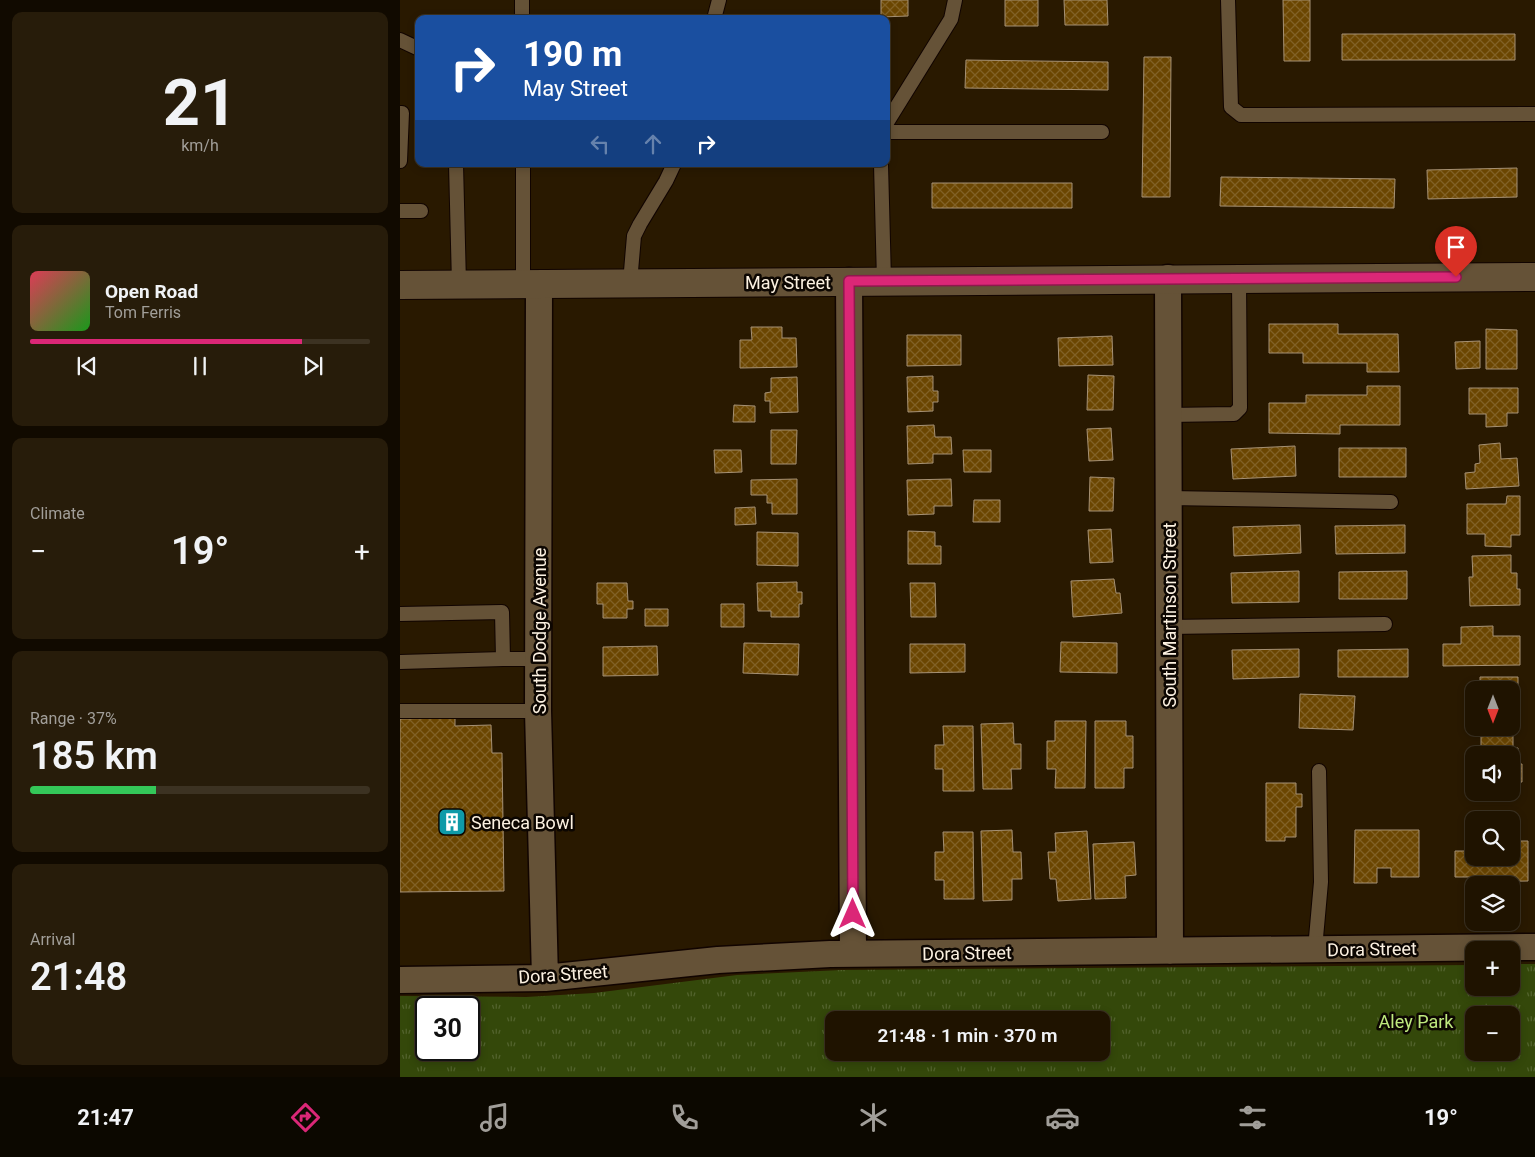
<!DOCTYPE html>
<meta charset="utf-8">
<style>
:root{--surface:#1f1300;--page:#271c0a;--text:#f1f3f6;--muted:#a19e99;--line:#3c3222;--accent:#db2777}
body{margin:0;font-family:Roboto,sans-serif;background:var(--page);color:var(--text);height:100vh;display:flex;flex-direction:column;font-size:19px;white-space:nowrap}
*{box-sizing:border-box;margin:0}
p{font-size:16px;color:var(--muted)}
.icon{flex:none;width:28px;height:28px;fill:none;stroke:currentColor;stroke-width:2;stroke-linecap:round;stroke-linejoin:round}
.map{position:relative;flex:1;overflow:hidden}
.drawer{display:flex;flex-direction:column;gap:12px;padding:12px;background:#110a00;width:400px}
.drawer>*{flex:none}
.hud{position:absolute;left:15px;top:15px;width:475px;height:152px;border-radius:10px;box-shadow:0 2px 8px #0003,0 0 0 1px var(--line);background:#1a4fa0;color:#fff;overflow:hidden}
.needle{width:32px;rotate:180deg}
.controls{position:absolute;left:1065px;top:681px;display:grid;gap:10px}
.controls a{display:grid;place-items:center;width:55px;height:55px;border-radius:10px;background:var(--surface);box-shadow:0 2px 8px #0003,0 0 0 1px var(--line);font-size:25px}
.speed{position:absolute;left:15px;top:996px;display:flex;gap:10px;font-size:25px;font-weight:700;text-align:center}
.speed>*{display:grid;place-content:center;width:65px;height:65px;border-radius:50%;background:var(--surface);box-shadow:0 2px 8px #0003,0 0 0 1px var(--line);line-height:1}
.speed .limit{border:2px solid #111;border-radius:8px;background:#fff;color:#111}
.pin{position:absolute;display:grid;place-items:center;width:42px;height:42px;color:#fff;margin:-51px -21px;border-radius:50% 50% 50% 0;rotate:-45deg;box-shadow:0 0 5px #0007}
.pin .icon{rotate:45deg}
.me{position:absolute;width:55px;margin:-28px;rotate:0deg;stroke-linejoin:round;filter:drop-shadow(0 0 4px #0008)}
.turn{display:flex;align-items:center;gap:18px;height:105px;padding:0 25px;font-size:22px}
.turn .icon{width:65px;height:65px;stroke-width:2.5}
.turn b{display:block;font-size:35px;line-height:42px}
.lanes{display:flex;align-items:center;height:48px;padding:0 25px;background:#0003;justify-content:center;gap:25px;direction:ltr}
.lanes .off{opacity:.35}
.big{font-size:38px;font-weight:600;line-height:1.1}
.drawer .tile{flex:1;display:flex;flex-direction:column;justify-content:center;gap:8px;min-width:0;padding:0 18px;border-radius:10px;background:var(--page)}
.drawer .dial{align-items:center;gap:0}
.dial b{font-size:65px;line-height:1}
.song{display:flex;align-items:center;gap:15px}
.cover{width:60px;height:60px;border-radius:8px;background:linear-gradient(135deg,hsl(350 70% 55%),hsl(120 70% 35%))}
.played{height:5px;border-radius:2px;background:linear-gradient(90deg,var(--accent) 80%,var(--line) 80%)}
.keys{display:flex;justify-content:space-around;direction:ltr}
.heat{display:flex;justify-content:space-between;align-items:center;font-size:28px;direction:ltr}
.charge{height:8px;border-radius:4px;background:linear-gradient(90deg,#34c759 37%,var(--line) 0)}
.trip{position:absolute;left:425px;top:1011px;width:285px;height:50px;border-radius:10px;background:var(--surface);box-shadow:0 2px 8px #0003,0 0 0 1px var(--line);font-weight:600;line-height:50px;text-align:center}
.tab-bar{display:flex;height:80px;justify-content:space-around;align-items:center;background:#0c0800;color:var(--muted)}
.tab-bar .icon{width:35px;height:35px}
.tab-bar .selected{color:var(--accent)}
.tab-bar b{font-size:22px;color:var(--text)}
main{display:flex;flex:1;min-height:0}
.map>svg:first-child{display:block}
</style>
<main>
<section class="drawer">
<div class="tile dial"><b>21</b><p>km/h</p></div>
<div class="tile">
<div class="song"><i class="cover"></i><div><b>Open Road</b><p>Tom Ferris</p></div></div>
<div class="played"></div>
<div class="keys"><svg class="icon" aria-label="previous" viewBox="0 0 24 24"><path d="M18 5L8 12l10 7zM5 5v14"/></svg><svg class="icon" aria-label="pause" viewBox="0 0 24 24"><path d="M8 5v14M16 5v14"/></svg><svg class="icon" aria-label="next" viewBox="0 0 24 24"><path d="M6 5l10 7-10 7zM19 5v14"/></svg></div>
</div>
<div class="tile"><p>Climate</p>
<div class="heat"><a>−</a><b class="big">19°</b><a>+</a></div>
</div>
<div class="tile"><p>Range · 37%</p><b class="big">185 km</b><div class="charge"></div></div>
<div class="tile"><p>Arrival</p><b class="big">21:48</b></div>
</section>
<div class="map">
<svg width="1135" height="1077" viewBox="0 0 1135 1077">
<defs>
<pattern id="park-tufts" width="24" height="20" patternUnits="userSpaceOnUse" patternTransform="scale(1.25)"><rect width="24" height="20" fill="#34480a"/><path d="M3 7l-1-3M5 7V3M7 7l1-3M15 17l-1-3M17 17v-4M19 17l1-3" fill="none" stroke="#52632d"/></pattern>
<pattern id="building-cross-hatch" width="8" height="8" patternUnits="userSpaceOnUse" patternTransform="scale(1.25)"><rect width="8" height="8" fill="#6b4601"/><path d="M0 0l8 8M0 8l8-8" fill="none" stroke="#816126"/></pattern>
</defs>
<rect width="100%" height="100%" fill="#291900"/>
<path fill="url(#park-tufts)" fill-rule="evenodd" d="M1111,964H1135V1077H0V996L126,997L194,993L337,975L441,970L1074,965V988H1111ZM26,1008H69V1050H26ZM1074,1015H1111V1052H1074ZM434,1020H701V1052H434Z"/>
<path fill="url(#building-cross-hatch)" stroke="#a69174" d="M481,0H508V16L481,17Z
M605,0H638V26H605Z
M664,0H707L708,25H665Z
M883,0H910V61H884Z
M942,34H1115V60H942Z
M744,57H771L770,197H742Z
M566,60L708,62V90L565,88Z
M1117,168V197L1028,199L1027,170Z
M821,177L995,179L994,208L820,206Z
M532,183H672V208H532Z
M869,324H938V334H998L999,372H967V363H903V353H869Z
M351,327H382V338H396L397,367L340,368V340H352Z
M1086,329L1117,330V369H1086Z
M507,335H561V365L507,366Z
M712,336L713,365L659,366L658,338Z
M1080,341V368L1056,369L1055,342Z
M688,375L714,376L713,410H687Z
M533,376V391H538V402H533V411L508,412L507,377Z
M397,377L398,412L370,413V401H365V393L371,392V378Z
M967,386H1000V425H940V434L869,433V403H906V395H967Z
M1069,388H1118V413H1107V426L1086,427V414H1069Z
M334,405L355,406V422H333Z
M534,425L535,437H551L552,454H533V463L508,464L507,426Z
M711,428L713,460L689,461L687,429Z
M371,430H397L396,464H371Z
M1100,443L1101,459L1117,458L1119,486L1066,489L1065,473L1075,472V464L1080,463L1079,445Z
M895,446L896,476L833,479L831,449Z
M939,448H1006V477H939Z
M314,450H341L342,472L315,473Z
M563,450H591V472H564Z
M690,477L714,478L713,511H689Z
M397,479V514H372V503H367V495H351V480Z
M551,479L552,506H534V514L508,515L507,480Z
M1107,496H1120V535H1111V547L1085,546V534H1067V504H1106Z
M574,500H600V522H573Z
M355,507L356,524L335,525V508Z
M900,525L901,553L834,556L833,527Z
M1005,525V553L936,554L935,526Z
M711,529L713,562L690,563L688,530Z
M508,531L535,532V546H541V564H508Z
M357,532L398,533V566L357,565Z
M1111,555V573H1117V589H1120V605L1070,606L1069,577H1073L1072,556Z
M899,571V602L832,603L831,573Z
M1007,571V599H939V572Z
M714,579L716,593H720L722,613L673,617L671,581Z
M397,582V592H402V604H399V617H371V611H358L357,583Z
M197,583H227L228,601H233V609H227V618H203V604H197Z
M510,583H535L536,617H511Z
M321,604H344V627H321Z
M245,609H268V626H245Z
M1093,626V636H1120V665L1043,666V644H1061V627Z
M661,642L717,643V673L660,672Z
M344,643L399,644L398,675L343,673Z
M510,644H565V672L510,673Z
M257,646L258,675L203,676V647Z
M899,649V677L833,679L832,650Z
M1008,649V677H938V650Z
M1080,677H1118V725H1111V690H1080Z
M900,694L955,696L953,730L899,728Z
M55,718V726L91,725L92,753H102L104,891L0,892V719Z
M655,721H686L685,788H655L656,769H647V741H655Z
M695,721H726V736H733V768H724V788H695Z
M613,723L614,744H621V769H611L612,789H583L581,724Z
M543,726H573L574,791H543V769H535V745H544Z
M1081,731H1113V748H1118V764H1122V782L1111,783V755H1081Z
M866,783H896V794H902V807H896V837H885V841H866Z
M612,830L613,852H621L622,879H612V900L583,901L581,831Z
M955,830H1019V877H991V868H977V883H954Z
M687,831L691,899L658,901L656,879H650L648,852H656L655,833Z
M543,832H573L574,899H544V880H535V852H544Z
M1111,841H1128V881L1073,882V877H1055V851H1074V858H1111Z
M734,842L736,875L725,876L726,898L695,899L693,844Z"/>
<g fill="none" stroke-linecap="round" stroke-linejoin="round">
<defs>
<path id="service" d="M828,0L831,107L841,115L1135,114
M122,19V0
M314,19L319,0
M0,40L19,49
M0,113H2L0,161
M486,124L551,19L555,0
M486,132H702
M56,164L59,284
M123,164V284
M481,164L484,281
M0,211H21
M230,283L234,236L240,224L266,181L274,164
M768,415L834,414L840,408L839,280
M769,498L991,502
M0,614L102,612L103,659L0,662
M769,627L985,624
M103,659H138
M0,711H138
M915,949L921,882L919,771"/>
<path id="minor" d="M768,278L770,951
M449,281L453,954
M139,284L138,711L145,978
M0,980L145,978L318,960L430,954L1135,947"/>
<path id="tertiary" d="M0,285L1135,277"/>
</defs>
<use href="#service" stroke="#110400" stroke-width="16"/>
<use href="#minor" stroke="#110400" stroke-width="29"/>
<use href="#tertiary" stroke="#110400" stroke-width="30"/>
<use href="#service" stroke="#655237" stroke-width="14"/>
<use href="#minor" stroke="#655237" stroke-width="26"/>
<use href="#tertiary" stroke="#655237" stroke-width="28"/>
</g>
<g fill="none" stroke-linecap="round" stroke-linejoin="round">
<defs>
<path id="route" d="M453,914L449,281L1056,277"/>
</defs>
<use href="#route" stroke="#8e194d" stroke-width="12"/>
<use href="#route" stroke="#db2777" stroke-width="9"/>
</g>
<defs>
<symbol id="building-square" viewBox="-11 -11 22 22"><rect x="-9" y="-9" width="18" height="18" rx="4" fill="#0f9aa8" stroke="#0c0601"/><path d="M-4-6H4V6H1V3H-1V6H-4ZM-2.5-4.3h1.7v1.8h-1.7ZM.8-4.3h1.7v1.8H.8ZM-2.5-1h1.7V.8h-1.7ZM.8-1h1.7V.8H.8Z" fill="#fff"/></symbol>
</defs>
<g fill-rule="evenodd">
<use href="#building-square" x="36" y="806" width="32" height="32"/>
</g>
<g text-anchor="middle" dominant-baseline="central" stroke-width="5" stroke-linejoin="round" paint-order="stroke">
<g font-size="18" fill="#fcf1e1" stroke="#0c0601">
<text x="388" y="282">May Street</text>
<text transform="translate(769 615) rotate(-90)">South Martinson Street</text>
<text transform="translate(139 631) rotate(-90)">South Dodge Avenue</text>
<text transform="translate(972 949) rotate(-1)">Dora Street</text>
<text transform="translate(567 953) rotate(-1)">Dora Street</text>
<text transform="translate(163 974) rotate(-4)">Dora Street</text>
</g>
<g font-size="18" fill="#fcf1e1" stroke="#0c0601" text-anchor="start">
<text x="71" y="822">Seneca Bowl</text>
</g>
<g font-size="18" fill="#bfe97e" stroke="#0c0601">
<text x="1016" y="1021">Aley Park</text>
</g>
</g>
</svg>
<div class="controls">
<a><svg class="needle" viewBox="-14 -14 28 28"><path d="M0-13l5 13h-10z" fill="#e53935"/><path d="M0 13l5-13h-10z" fill="#a19e99"/></svg></a>
<a><svg class="icon" aria-label="sound" viewBox="0 0 24 24"><path d="M4 9h4l5-4v14l-5-4H4zM17 9q2 3 0 6"/></svg></a>
<a><svg class="icon" aria-label="search" viewBox="0 0 24 24"><circle cx="10" cy="10" r="6"/><path d="M15 15l6 6"/></svg></a>
<a><svg class="icon" aria-label="layers" viewBox="0 0 24 24"><path d="M12 4l9 5-9 5-9-5zM3 14l9 5 9-5"/></svg></a>
<a>+</a>
<a>−</a>
</div>
<div class="speed"><div class="limit">30</div></div>
<div class="pin" style="left:1056px;top:277px;background:#d93025"><svg class="icon" aria-label="arrive" viewBox="0 0 24 24"><path d="M6 21V4h12l-3 4 3 4H6"/></svg></div>
<svg class="me" style="left:453px;top:914px" viewBox="-20 -20 40 40"><path d="M0-17L14 15 0 8-14 15z" fill="#db2777" stroke="#fff" stroke-width="4"/></svg>
<div class="trip">21:48 · 1 min · 370 m</div>
<div class="hud">
<div class="turn"><svg class="icon" aria-label="right" viewBox="0 0 24 24"><path d="M7 20v-9h11M14 6l5 5-5 5"/></svg><div><b>190 m</b>May Street</div></div>
<div class="lanes"><svg class="icon off" aria-label="left" viewBox="0 0 24 24"><path d="M17 20v-9H6M10 6l-5 5 5 5"/></svg><svg class="icon off" aria-label="ahead" viewBox="0 0 24 24"><path d="M12 20V5M6 11l6-6 6 6"/></svg><svg class="icon" aria-label="right" viewBox="0 0 24 24"><path d="M7 20v-9h11M14 6l5 5-5 5"/></svg></div>
</div>
</div>
</main>
<nav class="tab-bar">
<b>21:47</b>
<svg class="icon selected" aria-label="directions" viewBox="0 0 24 24"><path d="M12 3l9 9-9 9-9-9zM9 14v-3h6M13 9l2 2-2 2"/></svg>
<svg class="icon" aria-label="music" viewBox="0 0 24 24"><path d="M9 18V5l10-2v13"/><circle cx="6" cy="18" r="3"/><circle cx="16" cy="16" r="3"/></svg>
<svg class="icon" aria-label="phone" viewBox="0 0 24 24"><path d="M5 4h4l2 5-3 2q2 4 5 5l2-3 5 2v4C11 20 4 13 5 4z"/></svg>
<svg class="icon" aria-label="climate" viewBox="0 0 24 24"><path d="M12 3v18M4 7l16 10M4 17L20 7"/></svg>
<svg class="icon" aria-label="car" viewBox="0 0 24 24"><path d="M5 17H2v-5l4-1 3-4h7l3 4 3 1v5h-3M9 17h6M6 11h13"/><circle cx="7" cy="17" r="2"/><circle cx="17" cy="17" r="2"/></svg>
<svg class="icon" aria-label="filters" viewBox="0 0 24 24"><path d="M4 7h16M4 17h16"/><circle cx="9" cy="7" r="2"/><circle cx="15" cy="17" r="2"/></svg>
<b>19°</b>
</nav>
